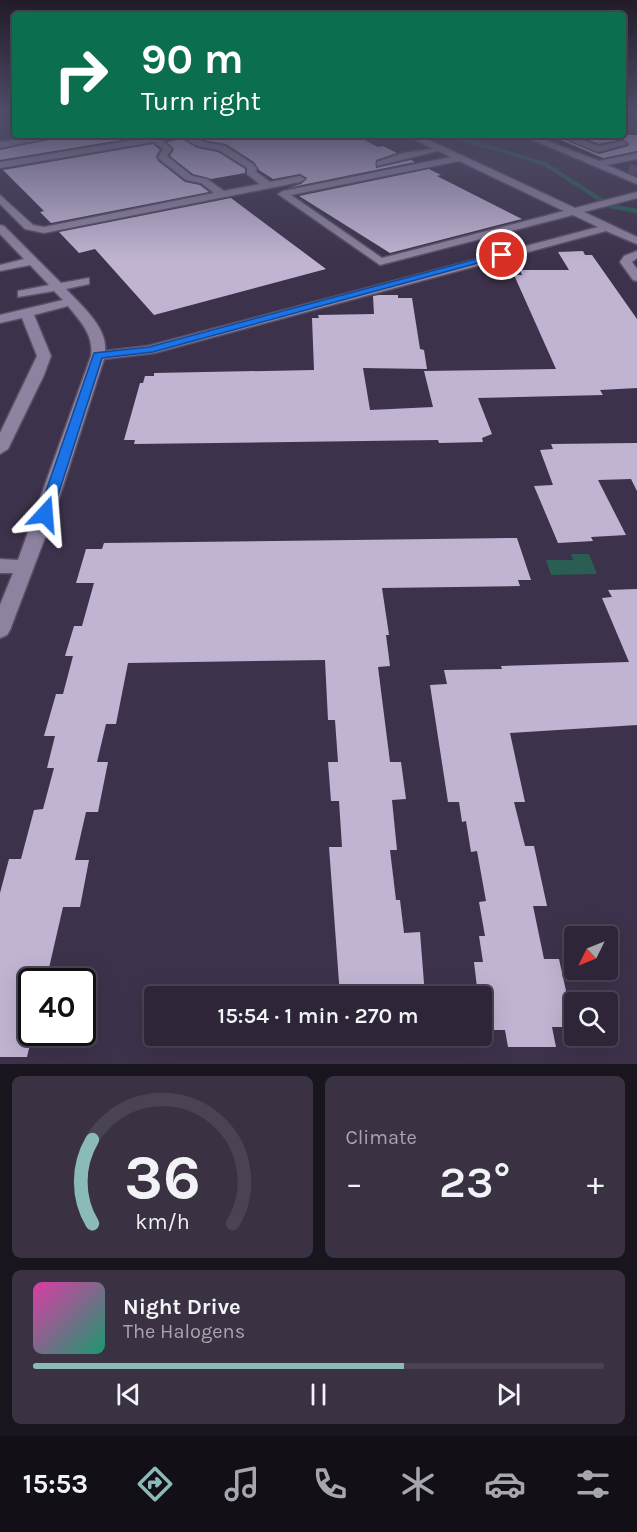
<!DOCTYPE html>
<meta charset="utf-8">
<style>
:root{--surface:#2e2638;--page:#3a3243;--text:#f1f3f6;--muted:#a7a5ae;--line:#494353;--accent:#8bbbb9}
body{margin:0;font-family:Karla,sans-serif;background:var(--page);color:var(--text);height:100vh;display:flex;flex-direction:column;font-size:22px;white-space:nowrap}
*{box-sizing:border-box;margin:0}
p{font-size:20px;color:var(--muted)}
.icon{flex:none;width:33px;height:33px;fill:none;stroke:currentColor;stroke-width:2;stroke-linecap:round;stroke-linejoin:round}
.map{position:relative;height:1064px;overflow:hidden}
.panel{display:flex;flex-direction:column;gap:12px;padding:12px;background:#19151f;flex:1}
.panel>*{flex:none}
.hud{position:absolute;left:12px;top:12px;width:614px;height:126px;border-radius:6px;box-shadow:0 6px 24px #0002,0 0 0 2px var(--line);background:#0b6e4f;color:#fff;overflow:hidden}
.needle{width:39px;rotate:227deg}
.buttons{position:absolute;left:564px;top:926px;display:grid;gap:12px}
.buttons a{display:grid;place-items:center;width:54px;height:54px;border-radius:6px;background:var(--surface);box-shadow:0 6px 24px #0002,0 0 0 2px var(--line);font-size:30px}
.speed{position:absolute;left:18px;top:968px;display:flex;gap:12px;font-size:30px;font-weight:700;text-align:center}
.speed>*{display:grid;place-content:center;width:78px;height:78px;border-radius:50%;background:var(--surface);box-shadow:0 6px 24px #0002,0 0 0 2px var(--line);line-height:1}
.speed .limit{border:3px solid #111;border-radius:9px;background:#fff;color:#111}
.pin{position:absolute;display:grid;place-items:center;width:51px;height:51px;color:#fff;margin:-26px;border:3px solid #fff;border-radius:50%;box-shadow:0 2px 6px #0007}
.me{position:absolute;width:66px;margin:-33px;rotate:19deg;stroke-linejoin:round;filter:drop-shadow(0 0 4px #0008)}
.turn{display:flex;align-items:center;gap:21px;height:126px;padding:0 30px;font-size:27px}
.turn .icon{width:78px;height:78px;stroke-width:2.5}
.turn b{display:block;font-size:42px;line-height:51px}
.big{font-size:45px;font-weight:600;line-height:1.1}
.panel .tile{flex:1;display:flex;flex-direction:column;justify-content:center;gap:9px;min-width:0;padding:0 21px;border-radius:9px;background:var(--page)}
.panel .dial{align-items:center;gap:0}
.dial svg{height:156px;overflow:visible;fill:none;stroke:var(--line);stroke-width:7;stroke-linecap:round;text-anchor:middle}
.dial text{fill:var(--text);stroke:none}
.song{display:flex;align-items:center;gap:18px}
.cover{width:72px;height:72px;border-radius:9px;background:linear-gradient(135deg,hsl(320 70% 55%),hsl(160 70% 35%))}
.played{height:6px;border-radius:3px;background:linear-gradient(90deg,var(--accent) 65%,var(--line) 65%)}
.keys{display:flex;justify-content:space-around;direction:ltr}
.heat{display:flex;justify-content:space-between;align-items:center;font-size:33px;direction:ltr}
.panel .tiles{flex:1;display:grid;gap:12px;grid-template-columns:1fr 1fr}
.tile:last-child{grid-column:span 2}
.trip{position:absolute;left:144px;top:986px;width:348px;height:60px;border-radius:6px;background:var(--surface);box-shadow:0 6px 24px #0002,0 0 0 2px var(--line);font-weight:600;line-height:60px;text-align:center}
.tab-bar{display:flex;height:96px;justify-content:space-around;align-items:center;background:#120f16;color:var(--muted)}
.tab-bar .icon{width:42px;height:42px}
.tab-bar .current{color:var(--accent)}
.tab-bar b{font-size:27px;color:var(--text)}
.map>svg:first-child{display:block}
</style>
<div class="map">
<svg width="637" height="1064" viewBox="0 0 637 1064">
<rect width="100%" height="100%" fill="#3d324b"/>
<path fill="#2a5d53" d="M571,554H589L597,574L551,575L546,560H573Z"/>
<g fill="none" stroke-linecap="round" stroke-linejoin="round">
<path stroke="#2a5d53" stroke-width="4" d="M449,135L545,164L592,194"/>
<path stroke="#2a5d53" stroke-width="4.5" d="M590,193L610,206L637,211"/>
</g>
<path fill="#c1b4d3" d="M69,135H151L0,160V150Z
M196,135H355L378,147L383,146L397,153L376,160V168L411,160L415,162L287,188L301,184L307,178L300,174L273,179L259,170L254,162L226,144L204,140Z
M549,135H555L599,154L628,146L629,144L623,139L599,144L576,135H637V151L603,158Z
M182,139L197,148L218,152L245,169V173L211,179L193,174L170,156L174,149L167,142Z
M153,144L160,150L156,156L158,161L185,182L200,185L209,192L51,223L40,212L44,211L3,170Z
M429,169L441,175L437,176L522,219L390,253L299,196Z
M231,198L326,269L154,315L95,249L79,253L59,232Z
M583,251L585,255H592L637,319V388L600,390L603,395L478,398L492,434L482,438L483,442L439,443L438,440L134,444L135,440H124L140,383H143L145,376H154V373L314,370L312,318H319L318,315L374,314L373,296L379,295H398V298H412L420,349L424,350L427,369L363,368L370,410L433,407L424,371L556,369L514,275H522L520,270H569L558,252Z
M637,443V491L631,479L598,480L626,535L591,537L593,541L558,543L534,486L553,485L540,450L553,449L551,444Z
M517,538L531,580H518L520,586L382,588L389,635H386L390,666L378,667L390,762H401L406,799L392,800L397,850H390L396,900H400L404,933L420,932L425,996H340L329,847H342L339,801H331L328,762H338L335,720H328L325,660L128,663L116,724H106L97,762H108L98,812H86L75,860H89L80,907H63L46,981H32V1036L27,1057H0V893L9,859H21L34,810L43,809L54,768H47L55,736H44L56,694H63L73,656H65L74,626H82L94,583H76L86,549H102L104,543Z
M637,589V725L510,733L525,802H514L525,846H534L547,906H533L544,959H559L574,1027H552L556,1047H508L505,1030H482V996H478L474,962H483L479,936H485L479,902L486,901L477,851L471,852L466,821L462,822L459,802H448L430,685L447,684L444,670L502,669L501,666L629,662L602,598L612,597L608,590Z"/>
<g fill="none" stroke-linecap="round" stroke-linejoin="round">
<path stroke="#564c63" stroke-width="9" stroke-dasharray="9 4.5" stroke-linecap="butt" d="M629,168L637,171"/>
<defs>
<path id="minor" d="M47,135H67L0,148V142Z
M165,135H192L203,142L225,146L253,164L257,169L255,171L270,182L300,176L305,179L300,182L44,233L25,229L0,204V195L33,225L44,227L214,193L201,183L186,180L159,159L158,157L163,149L154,142L0,168V162ZM183,137L197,146L219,150L247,168V174L260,184L224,191L207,179L192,176L167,156L172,149L162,140Z
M407,135H418L575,208L637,192V198L584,212L637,237V244L606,231L154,353L104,359L54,514L10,630L7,635L0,638V605L13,573H0V559L18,560L91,356C94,335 81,322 68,306L34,315L51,356L44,375L8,449L0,454V433L37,356L22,318L0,323V315L63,300L54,291L18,297V291L49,285L30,265L0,271V265L24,259L0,234V225L4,226L61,283L89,278V284L66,289C81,305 108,328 105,351L148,346L598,227L573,215L380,265L278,194L283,191L451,157L438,151L377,166V162L403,153L433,149ZM459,161L564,211L382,258L291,195Z
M521,135H532L599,161L637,153V159L607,165L637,178V184Z
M557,135H569L599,146L623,141L627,144L598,152Z
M637,251V258L632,262L637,269V281L633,280L620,262L624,256Z"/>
</defs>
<use href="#minor" stroke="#595065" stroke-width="3"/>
<use href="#minor" fill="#8d829f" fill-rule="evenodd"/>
</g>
<linearGradient id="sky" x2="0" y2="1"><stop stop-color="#221c29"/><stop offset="0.43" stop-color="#514f6c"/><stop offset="1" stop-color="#514f6c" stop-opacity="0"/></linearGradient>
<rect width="637" height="260" fill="url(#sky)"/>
<path fill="#1a73e8" stroke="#114b97" stroke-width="1.5" d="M499,253L507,255L153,352L102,358L52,514L45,519L38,514L94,353L149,347Z"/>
</svg>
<div class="buttons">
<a><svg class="needle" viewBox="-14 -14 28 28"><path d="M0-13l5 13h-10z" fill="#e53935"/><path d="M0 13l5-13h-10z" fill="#a7a5ae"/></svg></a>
<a><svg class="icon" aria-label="search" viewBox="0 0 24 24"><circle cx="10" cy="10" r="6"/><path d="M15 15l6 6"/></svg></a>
</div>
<div class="speed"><div class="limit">40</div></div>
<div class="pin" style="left:502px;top:255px;background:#d93025"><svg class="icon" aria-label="arrive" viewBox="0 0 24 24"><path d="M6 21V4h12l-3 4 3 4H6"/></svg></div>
<svg class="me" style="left:45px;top:514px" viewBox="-20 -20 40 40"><path d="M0-17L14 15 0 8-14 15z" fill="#1a73e8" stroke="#fff" stroke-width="4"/></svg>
<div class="trip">15:54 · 1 min · 270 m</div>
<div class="hud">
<div class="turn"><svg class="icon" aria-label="right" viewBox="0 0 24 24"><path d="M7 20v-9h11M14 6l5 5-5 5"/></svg><div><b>90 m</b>Turn right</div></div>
</div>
</div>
<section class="panel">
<div class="tiles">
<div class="tile dial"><svg viewBox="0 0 100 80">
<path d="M14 69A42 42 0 1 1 86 69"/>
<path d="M14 69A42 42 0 0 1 14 26" stroke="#8bbbb9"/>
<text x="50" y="56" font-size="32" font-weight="700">36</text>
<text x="50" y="72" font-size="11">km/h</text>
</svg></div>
<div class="tile"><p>Climate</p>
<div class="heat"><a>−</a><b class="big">23°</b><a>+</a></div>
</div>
<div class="tile">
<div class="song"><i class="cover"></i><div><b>Night Drive</b><p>The Halogens</p></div></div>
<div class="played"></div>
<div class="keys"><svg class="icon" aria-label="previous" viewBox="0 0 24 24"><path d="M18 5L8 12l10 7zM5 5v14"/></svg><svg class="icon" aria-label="pause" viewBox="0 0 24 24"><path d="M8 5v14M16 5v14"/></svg><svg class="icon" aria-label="next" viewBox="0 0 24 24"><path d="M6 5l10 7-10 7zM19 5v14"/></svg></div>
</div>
</div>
</section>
<nav class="tab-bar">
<b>15:53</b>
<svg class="icon current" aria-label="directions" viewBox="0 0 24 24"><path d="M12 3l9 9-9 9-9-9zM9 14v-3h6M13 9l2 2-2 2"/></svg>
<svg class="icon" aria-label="music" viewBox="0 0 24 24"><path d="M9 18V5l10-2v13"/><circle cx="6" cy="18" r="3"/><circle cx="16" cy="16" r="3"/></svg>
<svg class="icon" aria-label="phone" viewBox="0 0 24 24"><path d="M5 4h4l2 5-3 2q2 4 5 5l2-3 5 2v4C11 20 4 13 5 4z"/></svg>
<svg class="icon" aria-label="climate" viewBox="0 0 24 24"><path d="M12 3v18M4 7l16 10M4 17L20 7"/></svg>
<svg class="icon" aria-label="car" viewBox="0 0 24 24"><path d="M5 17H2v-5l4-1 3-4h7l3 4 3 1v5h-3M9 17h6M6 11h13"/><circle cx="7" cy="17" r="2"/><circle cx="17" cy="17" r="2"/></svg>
<svg class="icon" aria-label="filters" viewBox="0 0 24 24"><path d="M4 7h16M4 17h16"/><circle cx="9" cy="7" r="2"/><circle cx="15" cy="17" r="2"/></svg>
</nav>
